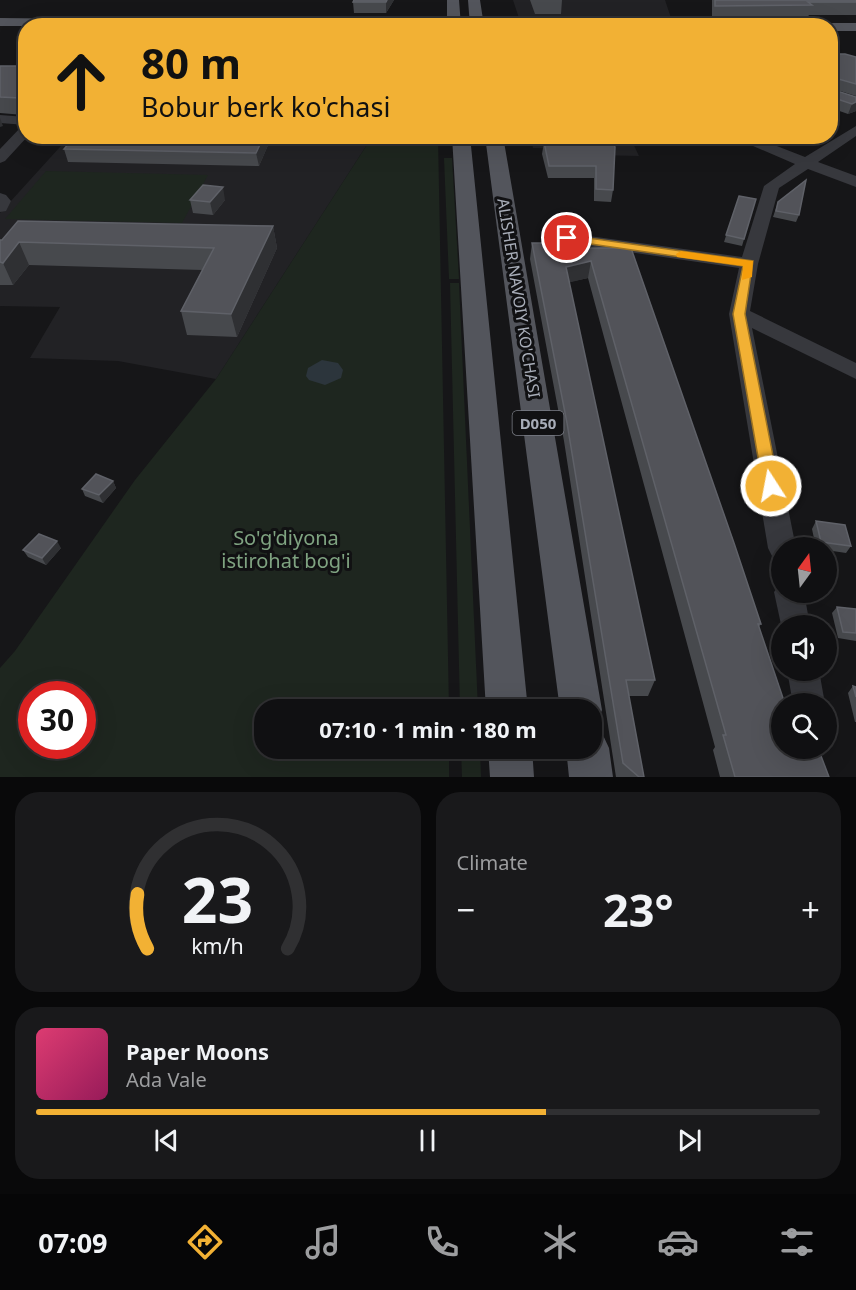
<!DOCTYPE html>
<meta charset="utf-8">
<style>
:root{--surface:#101012;--page:#19191b;--text:#f1f3f6;--muted:#9c9d9f;--line:#303032;--accent:#f2b134}
body{margin:0;font-family:"Noto Sans",sans-serif;background:var(--page);color:var(--text);height:100vh;display:flex;flex-direction:column;font-size:22px;white-space:nowrap}
*{box-sizing:border-box;margin:0}
p{font-size:20px;color:var(--muted)}
.icon{flex:none;width:33px;height:33px;fill:none;stroke:currentColor;stroke-width:2;stroke-linecap:round;stroke-linejoin:round}
.map{position:relative;height:777px;overflow:hidden}
.panel{display:flex;flex-direction:column;gap:15px;padding:15px;background:#09090a;flex:1}
.panel>*{flex:none}
.guide{position:absolute;left:18px;top:18px;width:820px;height:126px;border-radius:24px;box-shadow:0 6px 24px #0002,0 0 0 2px var(--line);background:#f2b134;color:#111;overflow:hidden}
.needle{width:39px;rotate:15deg}
.fabs{position:absolute;left:771px;top:537px;display:grid;gap:12px}
.fabs a{display:grid;place-items:center;width:66px;height:66px;border-radius:50%;background:var(--surface);box-shadow:0 6px 24px #0002,0 0 0 2px var(--line);font-size:30px}
.speed{position:absolute;left:18px;top:681px;display:flex;gap:12px;font-size:30px;font-weight:700;text-align:center}
.speed>*{display:grid;place-content:center;width:78px;height:78px;border-radius:50%;background:var(--surface);box-shadow:0 6px 24px #0002,0 0 0 2px var(--line);line-height:1}
.speed .limit{border:9px solid #d22;background:#fff;color:#111}
.pin{position:absolute;display:grid;place-items:center;width:51px;height:51px;color:#fff;margin:-26px;border:3px solid #fff;border-radius:50%;box-shadow:0 2px 6px #0007}
.me{position:absolute;width:66px;margin:-33px;rotate:349deg;stroke-linejoin:round;filter:drop-shadow(0 0 4px #0008)}
.turn{display:flex;align-items:center;gap:21px;height:126px;padding:0 24px;font-size:27px}
.turn .icon{width:78px;height:78px;stroke-width:2.5}
.turn b{display:block;font-size:42px;line-height:51px}
.big{font-size:45px;font-weight:700;line-height:1.1}
.panel .tile{flex:1;display:flex;flex-direction:column;justify-content:center;gap:9px;min-width:0;padding:0 21px;border-radius:24px;background:var(--page)}
.panel .dial{align-items:center;gap:0}
.dial svg{height:156px;overflow:visible;fill:none;stroke:var(--line);stroke-width:7;stroke-linecap:round;text-anchor:middle}
.dial text{fill:var(--text);stroke:none}
.song{display:flex;align-items:center;gap:18px}
.cover{width:72px;height:72px;border-radius:9px;background:linear-gradient(135deg,hsl(340 70% 55%),hsl(330 70% 35%))}
.played{height:6px;border-radius:3px;background:linear-gradient(90deg,var(--accent) 65%,var(--line) 65%)}
.keys{display:flex;justify-content:space-around;direction:ltr}
.heat{display:flex;justify-content:space-between;align-items:center;font-size:33px;direction:ltr}
.panel .tiles{flex:1;display:grid;gap:15px;grid-template-columns:1fr 1fr}
.tile:last-child{grid-column:span 2}
.trip{position:absolute;left:254px;top:699px;width:348px;height:60px;border-radius:24px;background:var(--surface);box-shadow:0 6px 24px #0002,0 0 0 2px var(--line);font-weight:700;line-height:60px;text-align:center}
.menu{display:flex;height:96px;justify-content:space-around;align-items:center;background:#060607;color:var(--muted)}
.menu .icon{width:42px;height:42px}
.menu .on{color:var(--accent)}
.menu b{font-size:27px;color:var(--text)}
.map>svg:first-child{display:block}
</style>
<div class="map">
<svg width="856" height="777" viewBox="0 0 856 777">
<rect width="100%" height="100%" fill="#161618"/>
<path fill="#222225" d="M513,0H665L671,18H519Z
M69,137H372L216,379L118,361L30,358L60,307L0,306V213Z
M531,137H630L639,156L589,155L587,149L533,148Z"/>
<path fill="#1e261f" fill-rule="evenodd" d="M372,137H438L449,709L264,710V748L449,749V777H0V668L15,651L135,480L216,379ZM32,694H82V746H32Z
M444,158H452L459,279H449Z
M46,171L208,175L182,223L5,219Z
M450,283H459L478,709H460Z
M461,749H480L481,777H462Z"/>
<path fill="#2c353c" d="M322,360L338,363L343,370L341,378L325,385L309,380L306,376L308,368Z"/>
<g fill="none" stroke-linecap="round" stroke-linejoin="round">
<path fill="#37383d" fill-rule="evenodd" d="M0,115L26,117V125L0,123Z
M26,126V136H28L5,161L0,163V149L21,127Z
M856,126V136L818,162L856,176V187L808,169L779,188L758,264L750,311L856,363V379L752,328L796,548H782V559L772,556L768,548L729,314L739,268L567,243L558,238L567,233L742,257L764,186L795,164L730,136H751L805,157Z
M0,193L6,195L11,201L6,211L0,212Z
M782,582V592H804L810,626H782V629L774,592Z
M787,670H819L825,704H793Z"/>
<path fill="#53555c" fill-rule="evenodd" d="M447,0H459L461,26H447Z
M468,0H480L484,26H470Z
M0,18L358,22L365,26H0Z
M831,23H856V31H831V26H825Z
M452,136H470L528,710H486Z
M485,136H503L602,710L596,725L591,727V710H560Z
M591,728L602,733L609,748L613,777H569L566,748H591Z
M488,748H532L534,777H490Z"/>
</g>
<path fill="#47494d" d="M394,0L386,13H354L353,2Z
M530,0H562L561,14H535Z
M712,0H856V15H809L807,18L712,19Z
M831,54L856,57V96L834,89V90L856,97V111L848,114L831,108Z
M0,66H26V117L24,115L0,113V114Z
M75,136H272L259,166L68,162L64,149Z
M569,136H611L613,190L611,202L594,201V178H548L542,154L544,142H571Z
M739,196L756,199L742,246L724,242Z
M190,200H225L213,215L193,213Z
M778,202L799,215L796,222L773,217Z
M273,226L277,248L237,337L187,335L181,311L202,270L29,265L13,285H0V240Z
M532,243L560,248H631L761,624L759,627L782,748L829,777H720L713,750L715,747L588,278L569,282L655,680L648,696H629L644,777H616L564,441L530,259Z
M113,481L116,488L103,503L85,496L82,489Z
M816,521L851,546L846,553L826,550V548H816L812,529Z
M61,548L46,565L28,557L23,550Z
M837,607L856,609V641L838,638L832,613Z
M853,686L856,687V722H855L848,693Z"/>
<path fill="#2f3033" d="M387,0H394L386,13V2Z
M856,102V111L848,114L852,104Z
M0,118L3,126L0,127Z
M264,136H272L259,166L256,153Z
M223,187L225,200L213,215L210,202Z
M273,226L277,248L237,337L231,314Z
M19,242L29,265L13,285L3,263Z
M591,261L588,278L563,284L566,267Z
M113,481L116,488L103,503L99,495Z
M57,541L61,548L46,565L42,558Z"/>
<path fill="#525359" stroke="#5f6168" stroke-width="1.5" d="M354,0H387L386,2H353Z
M715,0H856V2H808L812,5L715,6Z
M831,54H845L856,57V84L835,78L832,80L834,90L856,97V102L852,104L831,97Z
M0,66H26V108H22L20,98L0,97Z
M75,136H264L256,153L64,149Z
M574,136H611L615,147L613,190L596,189V166H549L544,142H575Z
M806,180L799,215L776,211L778,202Z
M203,185L223,187L210,202L190,200Z
M739,196L756,199L744,239L726,235Z
M18,221L273,226L231,314L181,311L214,248L19,242L3,263L0,262V240H2Z
M532,243H558L560,248H631L734,543L761,624H758L785,704H782V748H818L829,777H735L723,735H726L591,261L566,267L655,680H626L644,777H639L623,763L567,423Z
M96,474L113,481L99,495L82,489Z
M816,521L845,525L851,546L821,542Z
M39,534L57,541L42,558L23,550Z
M837,607L856,609V633L843,632Z
M853,686L856,687V697Z"/>
<path fill="#f2b134" stroke="#9d7322" stroke-width="1.5" d="M567,235L753,261L745,314L779,486L776,491L771,492L763,486L733,314L743,266L563,240L561,238Z"/>
<path fill="#f59e0b" d="M681,251L753,261L752,277L742,280L743,266L677,257L676,254Z"/>
<g text-anchor="middle" dominant-baseline="central" stroke-width="6" stroke-linejoin="round" paint-order="stroke">
<rect fill="#111113" stroke="#7b7e86" stroke-width="1.5" x="512.5" y="411" width="51" height="24" rx="4.5"/>
<g font-size="15" font-weight="bold" fill="#a8adb8">
<text x="538" y="423">D050</text>
</g>
<g font-size="16" fill="#a8adb8" stroke="#111113">
<text transform="translate(519 298) rotate(81)">ALISHER NAVOIY KO'CHASI</text>
</g>
<g font-size="20" fill="#7fa381" stroke="#111113">
<text x="286" y="537">So'g'diyona<tspan x="286" dy="23">istirohat bog'i</tspan></text>
</g>
</g>
</svg>
<div class="fabs">
<a><svg class="needle" viewBox="-14 -14 28 28"><path d="M0-13l5 13h-10z" fill="#e53935"/><path d="M0 13l5-13h-10z" fill="#9c9d9f"/></svg></a>
<a><svg class="icon" aria-label="sound" viewBox="0 0 24 24"><path d="M4 9h4l5-4v14l-5-4H4zM17 9q2 3 0 6"/></svg></a>
<a><svg class="icon" aria-label="search" viewBox="0 0 24 24"><circle cx="10" cy="10" r="6"/><path d="M15 15l6 6"/></svg></a>
</div>
<div class="speed"><div class="limit">30</div></div>
<div class="pin" style="left:567px;top:238px;background:#d93025"><svg class="icon" aria-label="arrive" viewBox="0 0 24 24"><path d="M6 21V4h12l-3 4 3 4H6"/></svg></div>
<svg class="me" style="left:771px;top:486px" viewBox="-20 -20 40 40"><circle r="17" fill="#f2b134" stroke="#fff" stroke-width="3"/><path d="M0-11L8 9 0 5-8 9z" fill="#fff"/></svg>
<div class="trip">07:10 · 1 min · 180 m</div>
<div class="guide">
<div class="turn"><svg class="icon" aria-label="ahead" viewBox="0 0 24 24"><path d="M12 20V5M6 11l6-6 6 6"/></svg><div><b>80 m</b>Bobur berk ko'chasi</div></div>
</div>
</div>
<section class="panel">
<div class="tiles">
<div class="tile dial"><svg viewBox="0 0 100 80">
<path d="M14 69A42 42 0 1 1 86 69"/>
<path d="M14 69A42 42 0 0 1 9 41" stroke="#f2b134"/>
<text x="50" y="56" font-size="32" font-weight="700">23</text>
<text x="50" y="72" font-size="11">km/h</text>
</svg></div>
<div class="tile"><p>Climate</p>
<div class="heat"><a>−</a><b class="big">23°</b><a>+</a></div>
</div>
<div class="tile">
<div class="song"><i class="cover"></i><div><b>Paper Moons</b><p>Ada Vale</p></div></div>
<div class="played"></div>
<div class="keys"><svg class="icon" aria-label="previous" viewBox="0 0 24 24"><path d="M18 5L8 12l10 7zM5 5v14"/></svg><svg class="icon" aria-label="pause" viewBox="0 0 24 24"><path d="M8 5v14M16 5v14"/></svg><svg class="icon" aria-label="next" viewBox="0 0 24 24"><path d="M6 5l10 7-10 7zM19 5v14"/></svg></div>
</div>
</div>
</section>
<nav class="menu">
<b>07:09</b>
<svg class="icon on" aria-label="directions" viewBox="0 0 24 24"><path d="M12 3l9 9-9 9-9-9zM9 14v-3h6M13 9l2 2-2 2"/></svg>
<svg class="icon" aria-label="music" viewBox="0 0 24 24"><path d="M9 18V5l10-2v13"/><circle cx="6" cy="18" r="3"/><circle cx="16" cy="16" r="3"/></svg>
<svg class="icon" aria-label="phone" viewBox="0 0 24 24"><path d="M5 4h4l2 5-3 2q2 4 5 5l2-3 5 2v4C11 20 4 13 5 4z"/></svg>
<svg class="icon" aria-label="climate" viewBox="0 0 24 24"><path d="M12 3v18M4 7l16 10M4 17L20 7"/></svg>
<svg class="icon" aria-label="car" viewBox="0 0 24 24"><path d="M5 17H2v-5l4-1 3-4h7l3 4 3 1v5h-3M9 17h6M6 11h13"/><circle cx="7" cy="17" r="2"/><circle cx="17" cy="17" r="2"/></svg>
<svg class="icon" aria-label="filters" viewBox="0 0 24 24"><path d="M4 7h16M4 17h16"/><circle cx="9" cy="7" r="2"/><circle cx="15" cy="17" r="2"/></svg>
</nav>
